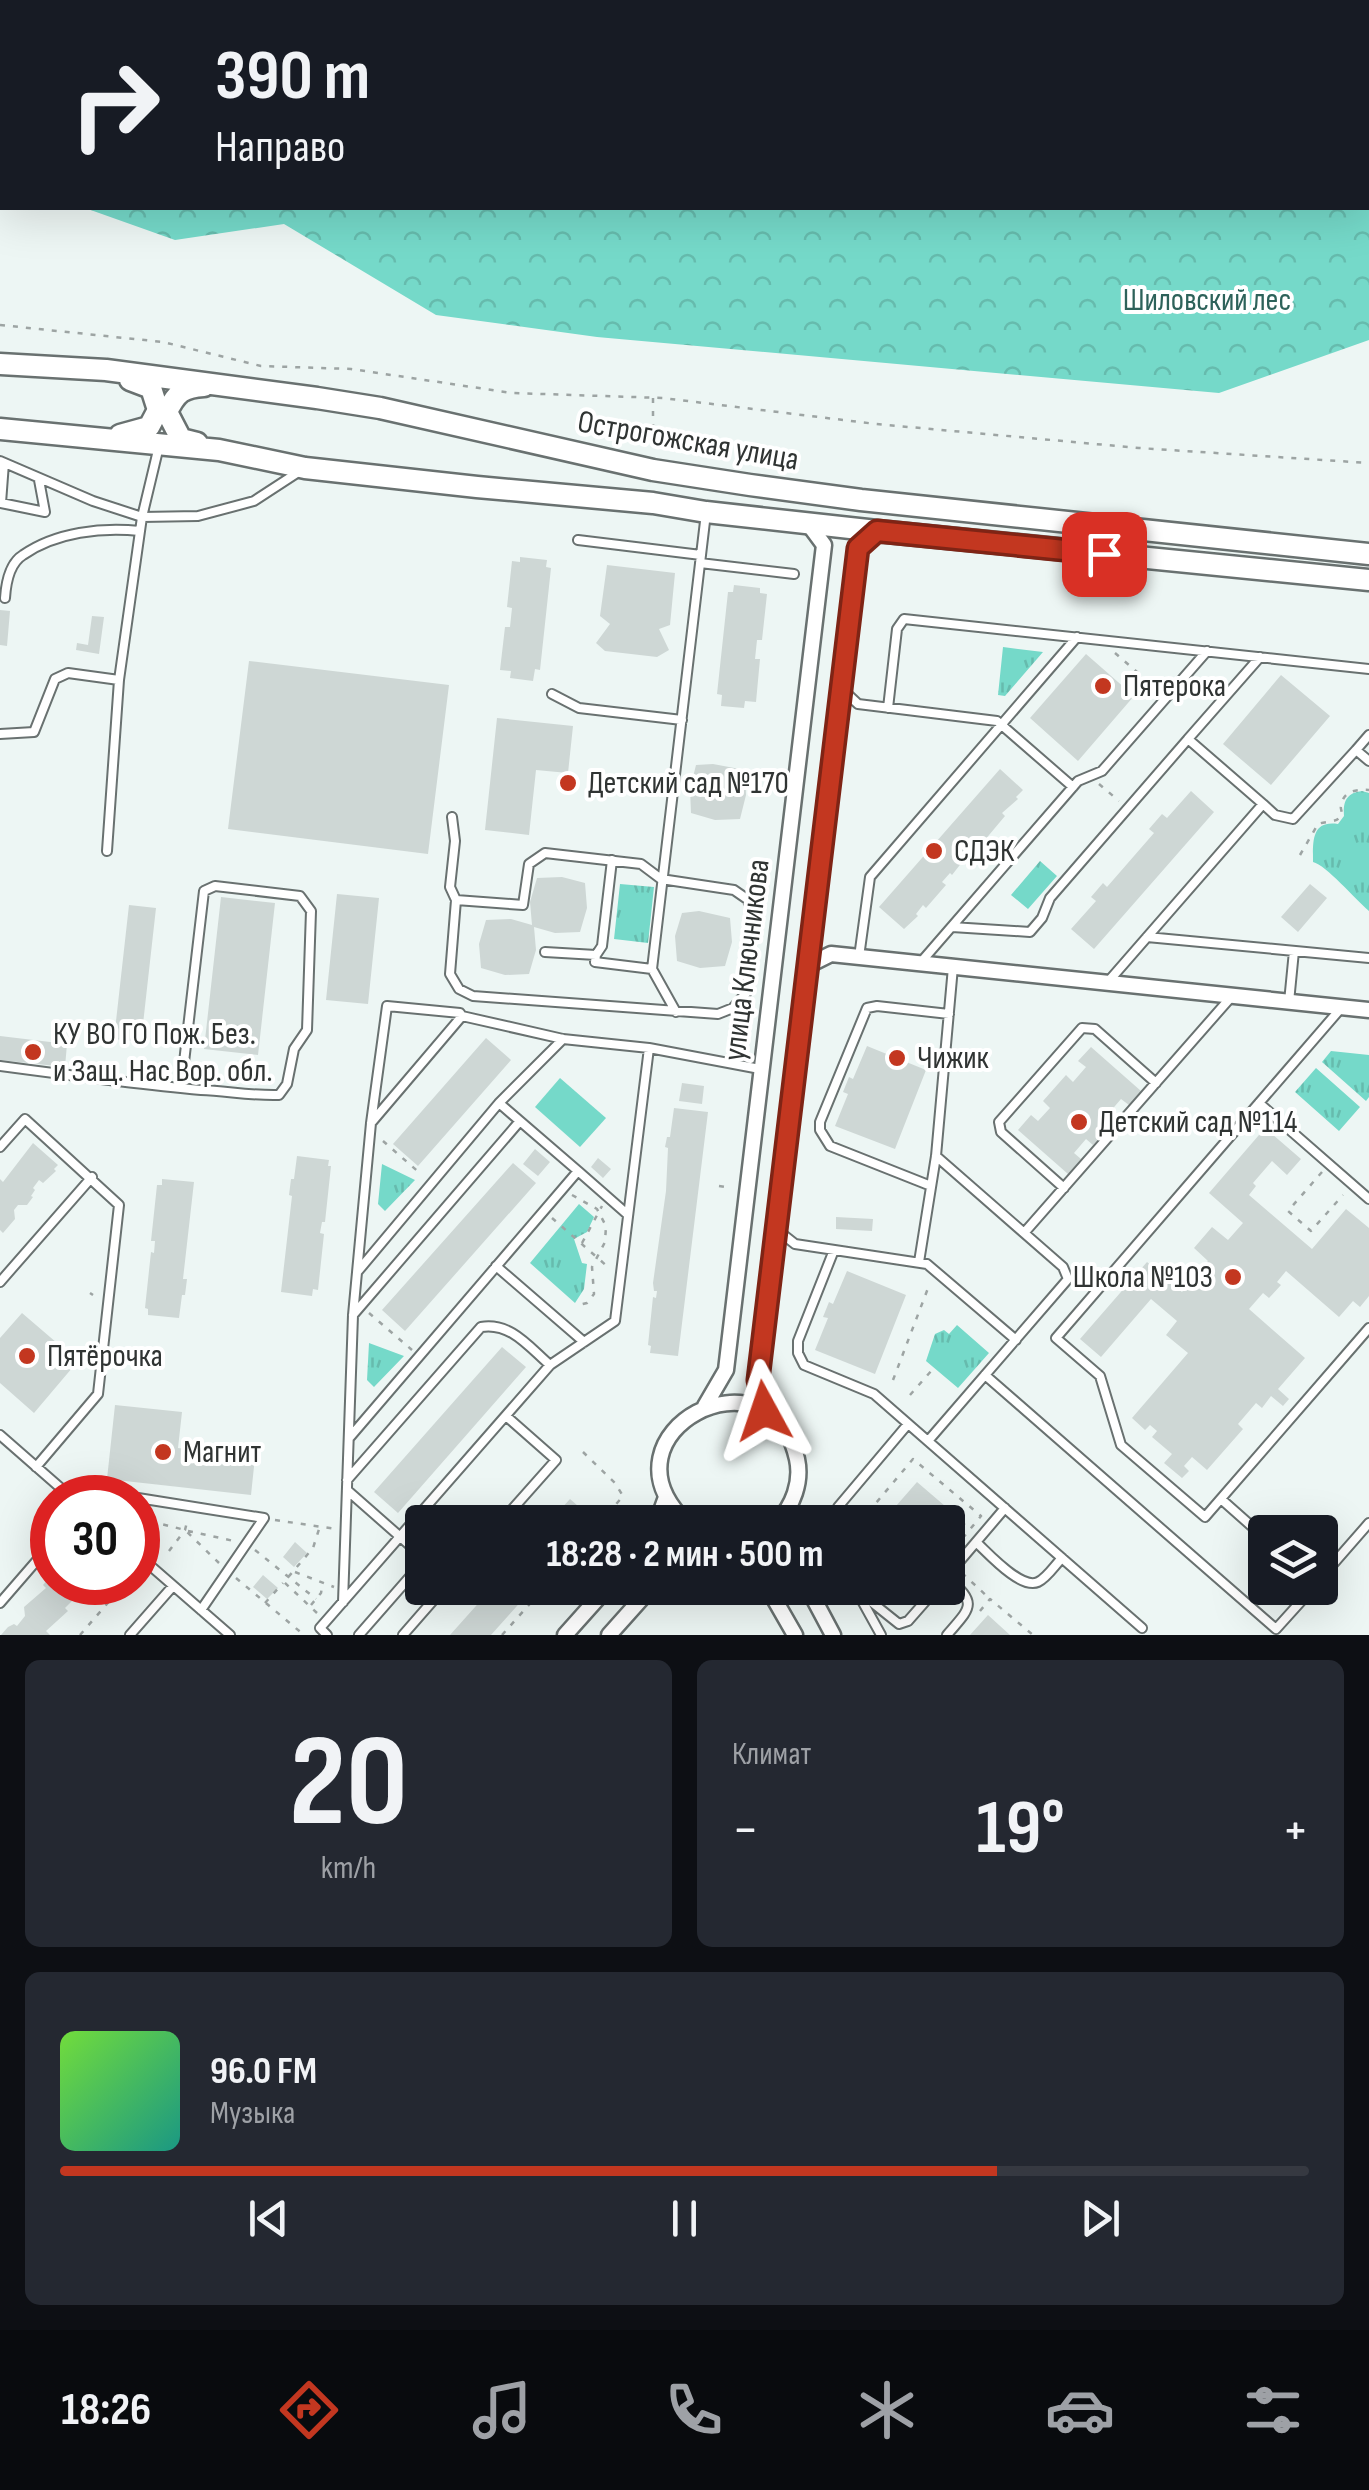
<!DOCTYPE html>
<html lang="ru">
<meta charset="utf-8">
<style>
:root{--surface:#171b24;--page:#242831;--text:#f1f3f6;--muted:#9ea1a6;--line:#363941;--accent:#c33720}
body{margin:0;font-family:"Sofia Sans Condensed",sans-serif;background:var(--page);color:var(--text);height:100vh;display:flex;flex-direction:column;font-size:38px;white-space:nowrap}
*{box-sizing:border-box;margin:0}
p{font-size:32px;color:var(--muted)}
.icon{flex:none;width:55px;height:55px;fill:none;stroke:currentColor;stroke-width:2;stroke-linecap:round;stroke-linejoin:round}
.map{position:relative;height:1635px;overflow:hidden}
.details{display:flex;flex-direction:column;gap:25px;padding:25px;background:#0d0f14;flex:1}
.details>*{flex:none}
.hud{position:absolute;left:0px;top:0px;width:1370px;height:210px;box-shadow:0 10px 40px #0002;background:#171b24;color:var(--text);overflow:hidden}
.buttons{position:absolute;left:1248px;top:1515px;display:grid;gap:20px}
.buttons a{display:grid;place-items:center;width:90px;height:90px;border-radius:10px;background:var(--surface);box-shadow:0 10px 40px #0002;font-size:50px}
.speed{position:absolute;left:30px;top:1475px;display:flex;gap:20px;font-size:50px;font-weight:700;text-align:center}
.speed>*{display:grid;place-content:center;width:130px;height:130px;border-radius:50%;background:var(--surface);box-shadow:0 10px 40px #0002;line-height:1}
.speed .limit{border:15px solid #d22;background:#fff;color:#111}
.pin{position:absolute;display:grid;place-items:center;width:85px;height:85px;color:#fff;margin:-42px;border-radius:20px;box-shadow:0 5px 15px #0006}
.me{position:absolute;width:110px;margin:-55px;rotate:355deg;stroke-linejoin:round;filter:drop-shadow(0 0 8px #0008)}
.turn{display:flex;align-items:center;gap:35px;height:210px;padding:0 50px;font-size:45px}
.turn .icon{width:130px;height:130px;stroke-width:2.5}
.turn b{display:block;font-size:70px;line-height:85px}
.big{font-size:75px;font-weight:700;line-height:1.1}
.details .widget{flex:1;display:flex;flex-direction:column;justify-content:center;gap:15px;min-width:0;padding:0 35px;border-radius:15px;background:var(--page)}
.details .dial{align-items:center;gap:0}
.dial b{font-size:130px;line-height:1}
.song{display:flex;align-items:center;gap:30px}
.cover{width:120px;height:120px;border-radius:15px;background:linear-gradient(135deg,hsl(100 70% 55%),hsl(170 70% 35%))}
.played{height:10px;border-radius:5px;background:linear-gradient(90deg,var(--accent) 75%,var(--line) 75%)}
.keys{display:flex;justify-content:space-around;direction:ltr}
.heat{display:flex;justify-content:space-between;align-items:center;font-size:55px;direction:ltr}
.details .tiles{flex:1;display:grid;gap:25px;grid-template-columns:1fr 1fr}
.widget:last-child{grid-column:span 2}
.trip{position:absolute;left:405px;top:1505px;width:560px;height:100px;border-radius:10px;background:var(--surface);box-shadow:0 10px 40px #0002;font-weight:700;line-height:100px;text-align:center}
.dock{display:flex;height:160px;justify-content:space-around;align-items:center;background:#090b0e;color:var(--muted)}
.dock .icon{width:70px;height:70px}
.dock .selected{color:var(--accent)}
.dock b{font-size:45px;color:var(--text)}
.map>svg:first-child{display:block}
</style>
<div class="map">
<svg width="1369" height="1635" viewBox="0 0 1369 1635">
<defs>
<pattern id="grass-tufts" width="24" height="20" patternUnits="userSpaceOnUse" patternTransform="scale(2.5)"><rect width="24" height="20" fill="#75d9c9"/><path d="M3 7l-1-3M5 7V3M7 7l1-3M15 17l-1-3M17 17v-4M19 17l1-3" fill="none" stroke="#66bbad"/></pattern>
<pattern id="forest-crowns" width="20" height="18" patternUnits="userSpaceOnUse" patternTransform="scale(2.5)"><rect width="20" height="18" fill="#75d9c9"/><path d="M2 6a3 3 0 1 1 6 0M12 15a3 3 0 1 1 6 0" fill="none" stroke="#66bbad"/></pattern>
</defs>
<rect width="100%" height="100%" fill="#edf6f4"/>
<path fill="url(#grass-tufts)" d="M1003,647L1043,652L1005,696L998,695Z
M1362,791L1369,793V911C1355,899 1326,865 1313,862C1313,842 1311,820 1338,824L1344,816C1343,802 1346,793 1362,791Z
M1040,861L1057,876L1028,909L1011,895Z
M620,884L654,887L648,943L614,939Z
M1331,1051L1369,1055V1097L1366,1101L1322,1062Z
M1316,1068L1360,1107L1339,1131L1295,1092Z
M382,1164L415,1180L385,1211L378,1204Z
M579,1204L594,1217L587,1232L574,1239L582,1263L587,1264L584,1289L575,1303L530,1263Z
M957,1325L989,1353L958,1388L926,1361L935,1334L944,1330L949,1334Z
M369,1343L404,1356L374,1387L367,1380Z"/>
<path fill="url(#forest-crowns)" d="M0,0H1369V340L1219,393L597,337L436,315L284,224L175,240L85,208H1368V2H2V185Z"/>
<path fill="#75d9c9" d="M560,1078L606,1118L580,1147L535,1107Z"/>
<path fill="#ced7d5" d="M520,557L547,560L546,567L551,568L540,670L535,669L533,681L510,678L511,671L500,670L505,627H510L512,608L507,607L512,561L520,562Z
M607,565L675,573L670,625L659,629L669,650L657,657L605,651L596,643L610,624L600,616Z
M734,585L760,588V593L767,594L762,640H757L755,659H760L756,702L745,701L744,708L721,706L722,695L717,694L728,592H733Z
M0,610L10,611L7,646L0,645Z
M92,616L104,617L99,654L76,650L77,643L88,645Z
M1086,654L1134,696L1078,761L1030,718Z
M249,661L449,685L428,854L228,829Z
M1281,675L1330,716L1271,785L1223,744Z
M497,718L573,726L568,773L536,770L529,835L485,830Z
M713,764L745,770L746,795L740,819L715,820L691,813L690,789L696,765Z
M1000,769L1023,790L1016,797L1018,799L1002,813L1005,816L984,841L981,838L952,875L950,873L942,882L946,885L926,908L923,905L916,914L918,916L904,929L879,907Z
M1191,791L1214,812L1094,949L1071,929L1096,901L1091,897L1103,883L1107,887L1154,833L1149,829L1162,814L1167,818Z
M562,877L585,883L587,908L580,932L555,933L534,927L536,950L529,974L505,975L481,968L479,944L486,920L511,919L532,925L530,902L537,878Z
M1310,884L1327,898L1298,932L1281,917Z
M337,894L379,898L368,1004L326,1000Z
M221,897L275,903L258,1055L204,1049Z
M129,905L156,908L141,1042L114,1039Z
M699,911L730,918L732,942L725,966L700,968L677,961L675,936L682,913Z
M0,1036L67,1044L65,1067L0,1060Z
M486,1038L511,1060L418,1166L393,1144Z
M867,1046L926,1070L895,1149L835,1126L848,1094L843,1092L849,1077L853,1079Z
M1091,1047L1141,1091L1129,1105L1121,1099L1109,1113L1116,1119L1093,1145L1086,1139L1074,1153L1081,1159L1068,1174L1018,1130L1031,1115L1038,1121L1050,1108L1043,1101L1066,1075L1073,1082L1086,1067L1078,1061Z
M682,1083L704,1086L702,1104L679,1101Z
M674,1108L708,1112L678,1356L650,1353L651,1346L648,1345L653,1297L656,1298L657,1291H654L653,1283L666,1191L668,1148L665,1147L667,1137H670Z
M1265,1128L1301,1159L1287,1175L1272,1161L1253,1183L1256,1186L1249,1195L1312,1249L1346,1209L1369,1228V1296L1360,1307L1353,1301L1339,1317L1286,1271L1277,1282L1281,1285L1269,1298L1263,1293L1249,1309L1305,1358L1278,1389L1289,1399L1283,1406L1271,1396L1262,1408L1256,1403L1238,1424L1243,1429L1207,1470L1192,1457L1184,1466L1189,1471L1182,1478L1164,1463L1172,1454L1152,1437L1157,1431L1150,1425L1145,1430L1132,1418L1188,1353L1166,1335L1177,1321L1151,1299L1101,1357L1080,1339L1147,1262L1182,1292L1208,1261L1194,1248L1212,1227L1228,1240L1243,1223L1209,1193Z
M33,1143L58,1165L54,1169L56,1171L43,1183L39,1180L33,1188L35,1190L31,1196L33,1197L27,1205H18L14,1210L15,1219L3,1233L0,1230V1179L3,1182Z
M535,1149L550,1162L538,1176L523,1164Z
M297,1156L329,1160L328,1166H331L325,1222H322L320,1233L324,1234L318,1290L313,1289L312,1296L281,1292L292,1196L289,1195L291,1179H294Z
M598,1158L611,1169L603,1178L591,1167Z
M513,1163L536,1183L405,1331L382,1310Z
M162,1179L194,1182L183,1279H187L185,1295H182L179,1318L148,1315V1309L145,1308L151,1252L154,1253L155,1241H151L157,1185H162Z
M836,1217L873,1219L872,1231L836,1229Z
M847,1271L906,1295L875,1374L815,1350L828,1318L823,1317L829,1302L833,1304Z
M22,1313L78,1361L34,1413L0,1383V1338Z
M502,1347L526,1367L398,1513L374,1492Z
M115,1405L182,1412L178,1448L255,1457L251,1495L107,1479Z
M917,1482L966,1524L948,1545V1522H882Z
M570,1499L593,1519L590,1522H549Z
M295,1542L307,1553L294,1567L283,1557Z
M52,1574V1582H88L75,1601L73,1600L65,1608L68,1611L46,1631L50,1635H1L8,1627L14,1624L17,1626L25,1616L24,1607L46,1588L43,1585Z
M263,1575L278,1588L267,1599L253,1587Z
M492,1588H533L491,1635H450Z
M988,1615L1010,1635H970Z"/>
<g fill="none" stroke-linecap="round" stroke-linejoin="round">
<defs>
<path id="lane" d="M0,461L93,501L142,517L159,446
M4,463L1,503L45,512L39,480
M578,540L701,555L706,513
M700,563L794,574
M5,598C6,583 10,563 23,555C56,532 102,527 140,531
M842,689L858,704L997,721L1073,787
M552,694L579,708L682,720
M888,708L897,629L904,619L1369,669
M0,734L34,732L55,679L68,673L119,680
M1188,739L1260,657
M1356,750L1369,735
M1263,804L1275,815L1293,819L1356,750L1369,761
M452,817L455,841L450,887L456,900L450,974L459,989L473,996L718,1014L733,1008L747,992L754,913L747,899L734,890L661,879L641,864L545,853L529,864L523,905L456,900
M107,851L119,680L142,517L198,516L254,501L300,471
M952,927L1030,932L1042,918L1050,898L1188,739L1263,804L1107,983
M1147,937L1369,958
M545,952L596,955L602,946L612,860
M596,955L595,962L652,969L701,555
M859,957L870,877L1077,637
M921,962L1078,781L1102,771L1207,651
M652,969L676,1012
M1289,1002L1294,951
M0,1066C67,1075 134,1084 201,1090C227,1091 253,1096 279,1095L287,1084L294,1049L307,1030L311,911L300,896L215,886L204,891L181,1088
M1259,1103L1342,1007
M371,1123L462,1016
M0,1147L25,1119L119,1205L98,1394L36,1467
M578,1171L627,1214
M931,1186L830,1146L820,1130V1122L867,1008L877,1006L949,1014
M1064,1188L1001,1132L999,1122L1082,1028L1095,1029L1156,1083
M1369,1199L1259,1103L1056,1338L1100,1376L1121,1445L1205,1517L1369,1328
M776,1229L795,1244L927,1264L1016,1340
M1024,1233L1232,996
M834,1250L798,1341V1353L804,1365L874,1394L1142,1628
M919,1262L936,1156L953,967
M496,1266L584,1342
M358,1271L499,1103
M0,1282L92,1177
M353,1315L520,1121
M985,1375L1276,1629L1313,1588
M0,1435L72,1498
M350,1437L578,1171L499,1103L563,1039
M928,1441L1068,1279L1063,1267L936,1156
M347,1480L481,1327C511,1322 529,1347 550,1365
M347,1490L422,1556
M100,1492L137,1498
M138,1498L264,1518L201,1610
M1221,1499L1265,1538
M501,1522L556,1460L506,1416
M836,1522L838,1507L908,1424
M976,1542C988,1553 1021,1590 1038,1582C1047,1578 1055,1565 1062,1558
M138,1555L230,1635
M948,1575L1005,1508
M1320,1579L1369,1523
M854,1588L899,1624L908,1621L937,1588
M860,1597L881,1635
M343,1602L353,1315L371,1123L387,1006L460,1013L462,1016L563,1039L649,1048L760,1069
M0,1603L52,1543
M130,1635L173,1586
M327,1635L320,1628L550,1365L615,1321L649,1048
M359,1635L422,1563
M403,1635L444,1588
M947,1635C971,1607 978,1604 948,1578"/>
<path id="street" d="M807,966L831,954L1369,1010
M705,1406L726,1370L824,545L807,522
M765,1411L758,1379L858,548L877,531
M657,1522L665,1500
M686,1522C593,1432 771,1341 797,1459C802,1482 793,1506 777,1522
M768,1588L795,1635
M808,1588L833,1635
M565,1635L607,1588
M609,1635L651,1588"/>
<path id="secondary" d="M0,364L106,370L317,398L380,408L653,470L750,485L861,500L1369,554
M0,429L219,450L305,468L477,487L653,503L706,512L877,531L1369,580
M120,435L149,427L158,410L151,388L130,380
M197,443L181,439L167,412C176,393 183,387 204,386"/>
</defs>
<use href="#lane" stroke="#697170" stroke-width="12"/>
<use href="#street" stroke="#697170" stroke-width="19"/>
<use href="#secondary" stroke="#697170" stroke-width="25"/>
<path stroke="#9da4a3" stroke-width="2.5" stroke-dasharray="5 8" stroke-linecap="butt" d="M0,325L163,342L261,366L351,369L512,393L663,398L876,424L1139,448L1369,463
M653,398V450
M1115,653L1158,690
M1099,784L1119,801
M1300,855L1318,824C1325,821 1339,823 1341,815C1343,812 1340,809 1341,806C1343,791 1356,789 1369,790
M383,1141L422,1175
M1322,1172L1288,1211L1311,1231L1343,1195
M719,1186L731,1188
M572,1195L597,1209L606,1226L605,1242L592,1267L594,1294L587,1303L575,1306
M552,1218L608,1267
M582,1243L602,1206
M90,1293L93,1295
M369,1313L412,1350
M893,1380L930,1283
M910,1395L932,1370
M583,1452L615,1483L623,1496L601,1522
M138,1518L185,1530L219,1563
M275,1520L336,1529
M860,1522L913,1459L981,1516L948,1556
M188,1531L234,1541
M255,1550L316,1599
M169,1551L185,1530L188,1518
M295,1572L334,1587
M962,1573L989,1598
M236,1578L304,1635
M900,1588L911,1597L920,1588
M265,1603L283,1583
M311,1605L321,1593L322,1587
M980,1611L990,1599L1033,1635
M317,1613L284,1582L313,1548L320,1526
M80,1635L126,1582
M502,1635L544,1588"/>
<use href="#lane" stroke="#fff" stroke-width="8"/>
<use href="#street" stroke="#fff" stroke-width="14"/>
<use href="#secondary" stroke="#fff" stroke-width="20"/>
</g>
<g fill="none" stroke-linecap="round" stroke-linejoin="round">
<defs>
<path id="route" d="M764,1411L758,1380L858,548L877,531L1104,554"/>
</defs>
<use href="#route" stroke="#7f2415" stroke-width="25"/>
<use href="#route" stroke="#c33720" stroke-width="18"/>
</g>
<g fill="#c33720" stroke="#fff" stroke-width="4">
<circle cx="1103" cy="686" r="10"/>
<circle cx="568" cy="783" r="10"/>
<circle cx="934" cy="851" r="10"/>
<circle cx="33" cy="1052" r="10"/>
<circle cx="897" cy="1058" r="10"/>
<circle cx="1079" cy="1122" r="10"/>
<circle cx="1233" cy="1277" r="10"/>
<circle cx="27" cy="1356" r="10"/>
<circle cx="163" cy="1452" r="10"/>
</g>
<g text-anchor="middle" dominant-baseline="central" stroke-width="8" stroke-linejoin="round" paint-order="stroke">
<g font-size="32" fill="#2d625a" stroke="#fff">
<text x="1207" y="300">Шиловский лес</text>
</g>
<g font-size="32" fill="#303433" stroke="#fff">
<text transform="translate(688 441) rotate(10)">Острогожская улица</text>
<text transform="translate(747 960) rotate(-83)">улица Ключникова</text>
</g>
<g font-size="32" fill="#303433" stroke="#fff" text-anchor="start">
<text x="1123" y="686">Пятерока</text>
<text x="588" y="783">Детский сад №170</text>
<text x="954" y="851">СДЭК</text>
<text x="53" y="1034">КУ ВО ГО Пож. Без.<tspan x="53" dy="37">и Защ. Нас Вор. обл.</tspan></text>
<text x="917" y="1058">Чижик</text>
<text x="1099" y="1122">Детский сад №114</text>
<text x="1213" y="1277" text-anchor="end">Школа №103</text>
<text x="47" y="1356">Пятёрочка</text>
<text x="183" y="1452">Магнит</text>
</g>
</g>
</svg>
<div class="buttons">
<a><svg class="icon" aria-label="layers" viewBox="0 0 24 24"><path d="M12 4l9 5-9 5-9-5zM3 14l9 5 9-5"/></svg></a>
</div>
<div class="speed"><div class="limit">30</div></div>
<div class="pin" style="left:1104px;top:554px;background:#d93025"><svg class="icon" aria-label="arrive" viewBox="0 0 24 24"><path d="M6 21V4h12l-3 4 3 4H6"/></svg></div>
<svg class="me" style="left:764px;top:1411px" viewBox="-20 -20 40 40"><path d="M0-17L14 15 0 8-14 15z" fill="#c33720" stroke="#fff" stroke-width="4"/></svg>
<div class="trip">18:28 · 2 мин · 500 m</div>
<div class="hud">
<div class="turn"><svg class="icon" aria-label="right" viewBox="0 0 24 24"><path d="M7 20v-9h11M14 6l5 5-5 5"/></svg><div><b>390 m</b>Направо</div></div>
</div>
</div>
<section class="details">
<div class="tiles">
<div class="widget dial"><b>20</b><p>km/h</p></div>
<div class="widget"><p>Климат</p>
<div class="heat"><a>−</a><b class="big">19°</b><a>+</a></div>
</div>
<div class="widget">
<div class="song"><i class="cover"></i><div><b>96.0 FM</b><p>Музыка</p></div></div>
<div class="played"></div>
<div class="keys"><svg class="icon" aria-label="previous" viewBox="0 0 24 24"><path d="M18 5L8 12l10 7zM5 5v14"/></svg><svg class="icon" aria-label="pause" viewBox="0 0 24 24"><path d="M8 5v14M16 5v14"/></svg><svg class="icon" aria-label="next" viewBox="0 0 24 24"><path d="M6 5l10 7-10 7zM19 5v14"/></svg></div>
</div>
</div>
</section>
<nav class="dock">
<b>18:26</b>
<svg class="icon selected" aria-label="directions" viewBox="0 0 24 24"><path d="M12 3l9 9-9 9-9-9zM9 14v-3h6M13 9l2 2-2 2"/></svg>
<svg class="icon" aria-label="music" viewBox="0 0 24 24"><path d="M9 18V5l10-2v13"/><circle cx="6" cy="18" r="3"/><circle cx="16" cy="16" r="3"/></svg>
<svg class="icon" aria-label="phone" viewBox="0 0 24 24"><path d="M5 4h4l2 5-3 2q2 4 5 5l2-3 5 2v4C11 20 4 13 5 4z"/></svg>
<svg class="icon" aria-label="climate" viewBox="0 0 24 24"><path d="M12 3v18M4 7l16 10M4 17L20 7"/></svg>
<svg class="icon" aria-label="car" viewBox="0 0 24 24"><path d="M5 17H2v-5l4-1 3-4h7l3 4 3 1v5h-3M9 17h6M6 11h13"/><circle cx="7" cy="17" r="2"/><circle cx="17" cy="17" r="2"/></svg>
<svg class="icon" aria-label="filters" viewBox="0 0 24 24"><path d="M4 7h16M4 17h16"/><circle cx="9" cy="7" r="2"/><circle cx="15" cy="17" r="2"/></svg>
</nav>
